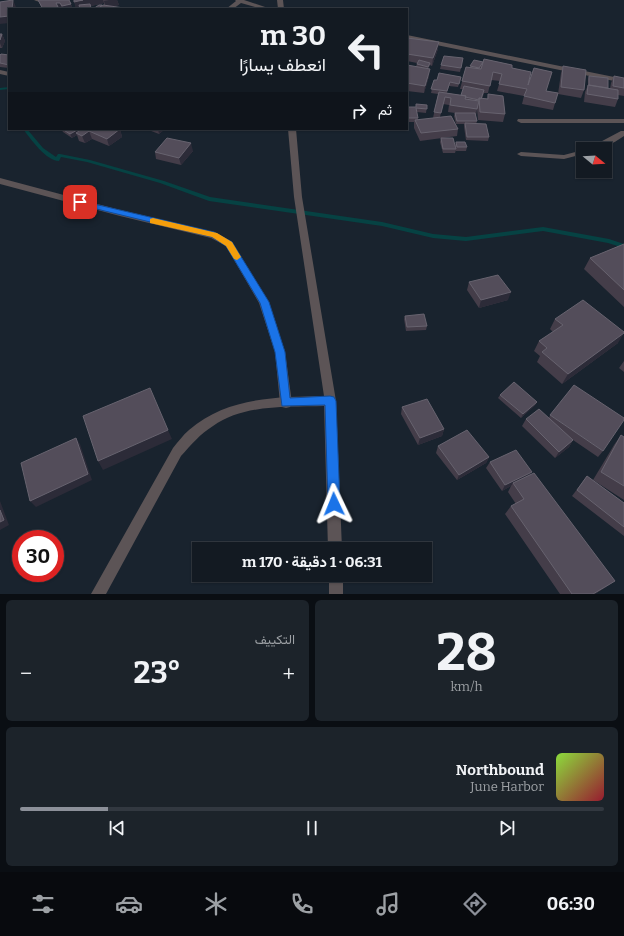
<!DOCTYPE html>
<html lang="ar">
<meta charset="utf-8">
<style>
:root{--surface:#131a22;--page:#1c232a;--text:#f1f3f6;--muted:#9da1a5;--line:#323840;--accent:#8c9099}
body{margin:0;font-family:Bitter,Vazirmatn,serif;background:var(--page);color:var(--text);direction:rtl;height:100vh;display:flex;flex-direction:column;font-size:15px;white-space:nowrap}
*{box-sizing:border-box;margin:0}
p{font-size:13px;color:var(--muted)}
.icon{flex:none;width:22px;height:22px;fill:none;stroke:currentColor;stroke-width:2;stroke-linecap:round;stroke-linejoin:round}
.map{position:relative;height:594px;overflow:hidden;direction:ltr}
.sheet{display:flex;flex-direction:column;gap:6px;padding:6px;background:#0a0e13;flex:1}
.sheet>*{flex:none}
.guide{position:absolute;left:8px;top:8px;width:400px;height:122px;border-radius:0px;box-shadow:0 1px 3px #0004,0 0 0 1px var(--line);direction:rtl;background:#131a22;color:var(--text);overflow:hidden}
.needle{width:26px;rotate:108deg}
.controls{position:absolute;left:576px;top:142px;display:grid;gap:8px}
.controls a{display:grid;place-items:center;width:36px;height:36px;border-radius:0px;background:var(--surface);box-shadow:0 1px 3px #0004,0 0 0 1px var(--line);font-size:20px}
.speed{position:absolute;left:12px;top:530px;display:flex;gap:8px;font-size:20px;font-weight:700;text-align:center}
.speed>*{display:grid;place-content:center;width:52px;height:52px;border-radius:50%;background:var(--surface);box-shadow:0 1px 3px #0004,0 0 0 1px var(--line);line-height:1}
.speed .limit{border:6px solid #d22;background:#fff;color:#111}
.pin{position:absolute;display:grid;place-items:center;width:34px;height:34px;color:#fff;margin:-17px;border-radius:8px;box-shadow:0 2px 6px #0006}
.me{position:absolute;width:44px;margin:-22px;rotate:358deg;stroke-linejoin:round;filter:drop-shadow(0 0 3px #0008)}
.turn{display:flex;align-items:center;gap:14px;height:84px;padding:0 16px;font-size:18px}
.turn .icon{width:52px;height:52px;stroke-width:2.5}
.turn b{display:block;font-size:28px;line-height:34px}
.then{display:flex;align-items:center;height:38px;padding:0 16px;background:#0003;gap:8px;font-size:15px}
.big{font-size:30px;font-weight:700;line-height:1.1}
.sheet .card{flex:1;display:flex;flex-direction:column;justify-content:center;gap:6px;min-width:0;padding:0 14px;border-radius:6px;background:var(--page)}
.sheet .dial{align-items:center;gap:0}
.dial b{font-size:52px;line-height:1}
.song{display:flex;align-items:center;gap:12px}
.cover{width:48px;height:48px;border-radius:6px;background:linear-gradient(135deg,hsl(90 70% 55%),hsl(350 70% 35%))}
.played{height:4px;border-radius:2px;background:linear-gradient(90deg,var(--accent) 15%,var(--line) 15%)}
.keys{display:flex;justify-content:space-around;direction:ltr}
.heat{display:flex;justify-content:space-between;align-items:center;font-size:22px;direction:ltr}
.sheet .tiles{flex:1;display:grid;gap:6px;grid-template-columns:1fr 1fr}
.card:last-child{grid-column:span 2}
.trip{position:absolute;left:192px;top:542px;width:240px;height:40px;border-radius:0px;background:var(--surface);box-shadow:0 1px 3px #0004,0 0 0 1px var(--line);font-weight:700;line-height:40px;text-align:center;direction:rtl}
.tabs{display:flex;height:64px;justify-content:space-around;align-items:center;background:#080a0e;color:var(--muted)}
.tabs .icon{width:28px;height:28px}
.tabs .active{color:var(--accent)}
.tabs b{font-size:18px;color:var(--text)}
.map>svg:first-child{display:block}
</style>
<div class="map">
<svg width="624" height="594" viewBox="0 0 624 594">
<rect width="100%" height="100%" fill="#19232e"/>
<g fill="none" stroke-linecap="round" stroke-linejoin="round">
<path fill="#064243" fill-rule="evenodd" d="M9,87V89L0,90V88Z
M23,129H27L43,148L56,157L58,154H60L90,160L164,181L210,197L382,222L433,234L466,237L543,227L609,239L624,244V248L608,243L543,231L466,241L433,238L382,226L209,201L160,183L87,162L61,157L59,161C46,161 30,138 23,129Z"/>
<path fill="#5c5456" fill-rule="evenodd" d="M0,178L120,210L214,232L232,242L269,302L285,352L292,403L290,407L286,408L282,407L280,403L275,352L259,303L226,246L211,238L120,216L0,184Z"/>
<path fill="#5c5456" fill-rule="evenodd" d="M34,0H58C53,3 39,3 34,0Z
M235,0H244L271,9H262L241,3L233,9H226L236,1Z
M277,0H283L284,9H278Z
M407,35L624,79V83L407,39Z
M0,70L9,72V76L0,74Z
M518,119H624V123H521L517,121Z
M288,129H296L302,197L336,401L342,549H328L324,406C288,407 244,404 213,426C200,434 191,445 181,456L106,594H91L173,448C178,442 183,435 189,430C227,397 276,397 324,396L294,197Z
M621,131H624V136C613,144 601,149 587,149Z
M583,150V154L564,159L521,156L517,154L521,152L564,155Z
M329,575H343V594H329Z"/>
</g>
<path fill="#443d49" d="M38,0H69L73,9H42Z
M74,0H117L119,5L114,6L102,5H104V3L91,6V9H80V8H76Z
M0,34H2L5,41L2,48H0Z
M407,38L438,49L432,66L430,65L428,69L429,76L424,93L407,91V65L416,67L417,63L407,61Z
M0,55H9V68L0,67Z
M463,58L460,72L440,69L441,65Z
M484,59L512,65V68L531,72L528,85L534,68L552,72L546,91L558,93L553,110L522,104L524,96L497,91L500,81L491,80L488,93H484L482,99H487L488,94L503,96L505,114L503,122L478,120L477,109L476,116L477,121L476,124H486L489,137L488,141L466,140L464,127V124H456L454,116L455,113L448,112L449,105L443,104L440,117L451,116L458,129L457,136L420,141L414,128V122H407V107H416V104L427,105L426,113L417,112L418,120L433,118L438,94L431,93L434,80H437L439,73L461,77L458,87L449,86L447,93L461,95L463,89H460L466,67H470L474,60L483,62L482,64Z
M563,66L584,90L581,98L558,94L561,73Z
M589,76L608,88L610,89L611,83L614,76L624,78V96L618,95V99L615,107L584,102L585,92L588,85V79Z
M61,129H120L122,137L109,146L92,139L85,143L79,141L77,135L72,138L63,132Z
M146,129H165L159,134Z
M441,138L455,145L456,142L467,147L466,151H456V150L455,153H443L440,142Z
M193,151L181,165L156,159L155,152Z
M624,244V307L584,269L590,258Z
M469,282L508,300L479,308L467,290Z
M405,316L427,326L426,330L406,331L404,319Z
M555,319L618,343L562,384L537,362L540,356L534,351L539,341L553,332L550,329Z
M624,361V372L619,368Z
M500,395L537,402L535,405L521,418L498,398Z
M402,407L444,429L442,436L418,445L401,414Z
M550,415L603,451L598,457L573,440L569,447L555,458L522,426L526,419L549,418Z
M621,435L624,437V500L593,480L614,445Z
M438,446L489,457L486,463L457,480L436,453Z
M490,462L529,475L615,581L606,587L595,594H560L505,514L511,506L516,504L508,492L511,486L502,491L486,468Z
M587,476L624,503V536L572,496Z"/>
<path fill="#2c2b38" d="M13,0L16,7V9H12Z
M83,0H103L104,3L91,6V9H85L90,6L76,8L74,2Z
M109,0H117L119,5L106,8L104,1Z
M56,3H60L62,9H49Z
M71,4L73,9H63L62,6Z
M9,16V23L0,24V17Z
M2,34L5,41L2,48L0,43V40Z
M439,42L438,49L432,66L433,58Z
M430,69L429,76L424,93L425,86Z
M79,129H87L76,133L77,135L72,138L70,134Z
M120,129L122,137L109,146L107,139Z
M158,129H165L159,134Z
M89,131L92,139L85,143L82,136Z
M191,143L193,151L181,165L179,158Z
M511,292L508,300L479,308L481,300Z
M624,333L618,343L562,384L568,374Z
M537,402L535,405L521,418L523,414Z
M444,429L442,436L418,445L420,438Z
M168,430L172,439L103,470L98,461Z
M76,438L80,444L92,480L36,507L30,501Z
M573,440L569,447L555,458L559,452Z
M489,457L486,463L457,480L459,475Z
M532,472L528,478L513,483L511,486L502,491L505,485Z
M0,501L9,525L0,530Z
M615,581L606,587L595,594H593Z"/>
<path fill="#534d5a" stroke="#67636f" d="M13,0L12,9H9V16L0,17V2Z
M38,0H69L71,4L62,6L60,3H56L58,7L49,9H43Z
M74,0H83L74,2Z
M90,4L91,8L80,9L79,5Z
M99,5H102L98,9H93Z
M103,5L124,8L123,9H98Z
M0,34H2L0,40Z
M407,38L439,42L433,58L407,54Z
M1,54L9,55V65L0,63V55Z
M444,56L463,58L461,68L441,65Z
M484,59L512,65V68L531,72L528,85L534,68L552,72L546,91L558,93L555,103L524,96L527,89L499,84L502,74L493,72L490,86L462,81L466,67L481,69Z
M419,60L430,63L428,67L417,64Z
M474,60L483,62L479,68L470,66Z
M407,65L430,69L425,86L407,83Z
M563,66L586,70L584,90L561,87Z
M439,73L461,77L459,84L450,82L447,91L431,89L434,80H437Z
M589,76L608,78V88L589,85Z
M614,76L624,78V88L613,86Z
M588,85L618,90V99L587,94Z
M464,86L484,90L481,99L479,98V100L465,97L466,96L461,95Z
M439,92L466,96L465,99L479,101L477,109L450,105L451,98L445,97L441,113L434,112Z
M488,94L503,96L505,114L480,112L479,98L488,99Z
M416,104L427,105V109L416,108L418,118H407V107H416Z
M455,113H475L477,121H457Z
M451,116L458,129L421,133L415,120Z
M465,123L486,124L489,137H467Z
M62,129H79L70,134Z
M82,129H120L107,139L89,131L82,136L76,133Z
M167,138L191,143L179,158L155,152Z
M441,138H453L456,149H443Z
M456,142H465L467,147H457Z
M624,244V290L590,258Z
M498,275L511,292L481,300L469,282Z
M583,300L624,332V333L568,374L542,352L547,348L539,341L563,325L555,319Z
M424,314L427,326L407,327L405,316Z
M514,382L537,402L523,414L500,395Z
M574,385L624,418V420L603,451L550,415Z
M150,388L168,430L98,461L83,416Z
M427,399L444,429L420,438L402,407Z
M539,409L573,440L559,452L526,419Z
M467,430L489,457L459,475L438,446Z
M621,435L624,437V486L601,472Z
M76,438L88,474L30,501L21,463Z
M516,450L532,472L505,485L490,462Z
M534,473L615,581L593,594H572L511,506L524,499L513,483Z
M587,476L624,503V527L577,490Z
M0,510L4,520L0,522Z"/>
<path fill="#1a73e8" stroke="#114b97" d="M77,200L214,232L232,242L269,302L285,352L290,398L330,396L334,397L336,401L340,504L338,509L334,510L330,509L328,504L325,405L282,406L275,352L260,303L226,246L212,237L80,205L76,202Z"/>
<path fill="#f59e0b" d="M153,218L217,233L232,242L241,257L237,260L234,259L226,246L212,237L150,223V219Z"/>
</svg>
<div class="controls">
<a><svg class="needle" viewBox="-14 -14 28 28"><path d="M0-13l5 13h-10z" fill="#e53935"/><path d="M0 13l5-13h-10z" fill="#9da1a5"/></svg></a>
</div>
<div class="speed"><div class="limit">30</div></div>
<div class="pin" style="left:80px;top:202px;background:#d93025"><svg class="icon" aria-label="arrive" viewBox="0 0 24 24"><path d="M6 21V4h12l-3 4 3 4H6"/></svg></div>
<svg class="me" style="left:334px;top:504px" viewBox="-20 -20 40 40"><path d="M0-17L14 15 0 8-14 15z" fill="#1a73e8" stroke="#fff" stroke-width="4"/></svg>
<div class="trip">06:31 · 1 دقيقة · 170 m</div>
<div class="guide">
<div class="turn"><svg class="icon" aria-label="left" viewBox="0 0 24 24"><path d="M17 20v-9H6M10 6l-5 5 5 5"/></svg><div><b>30 m</b>انعطف يسارًا</div></div>
<div class="then">ثم<svg class="icon" aria-label="right" viewBox="0 0 24 24"><path d="M7 20v-9h11M14 6l5 5-5 5"/></svg></div>
</div>
</div>
<section class="sheet">
<div class="tiles">
<div class="card dial"><b>28</b><p>km/h</p></div>
<div class="card"><p>التكييف</p>
<div class="heat"><a>−</a><b class="big">23°</b><a>+</a></div>
</div>
<div class="card">
<div class="song"><i class="cover"></i><div><b>Northbound</b><p>June Harbor</p></div></div>
<div class="played"></div>
<div class="keys"><svg class="icon" aria-label="previous" viewBox="0 0 24 24"><path d="M18 5L8 12l10 7zM5 5v14"/></svg><svg class="icon" aria-label="pause" viewBox="0 0 24 24"><path d="M8 5v14M16 5v14"/></svg><svg class="icon" aria-label="next" viewBox="0 0 24 24"><path d="M6 5l10 7-10 7zM19 5v14"/></svg></div>
</div>
</div>
</section>
<nav class="tabs">
<b>06:30</b>
<svg class="icon active" aria-label="directions" viewBox="0 0 24 24"><path d="M12 3l9 9-9 9-9-9zM9 14v-3h6M13 9l2 2-2 2"/></svg>
<svg class="icon" aria-label="music" viewBox="0 0 24 24"><path d="M9 18V5l10-2v13"/><circle cx="6" cy="18" r="3"/><circle cx="16" cy="16" r="3"/></svg>
<svg class="icon" aria-label="phone" viewBox="0 0 24 24"><path d="M5 4h4l2 5-3 2q2 4 5 5l2-3 5 2v4C11 20 4 13 5 4z"/></svg>
<svg class="icon" aria-label="climate" viewBox="0 0 24 24"><path d="M12 3v18M4 7l16 10M4 17L20 7"/></svg>
<svg class="icon" aria-label="car" viewBox="0 0 24 24"><path d="M5 17H2v-5l4-1 3-4h7l3 4 3 1v5h-3M9 17h6M6 11h13"/><circle cx="7" cy="17" r="2"/><circle cx="17" cy="17" r="2"/></svg>
<svg class="icon" aria-label="filters" viewBox="0 0 24 24"><path d="M4 7h16M4 17h16"/><circle cx="9" cy="7" r="2"/><circle cx="15" cy="17" r="2"/></svg>
</nav>
